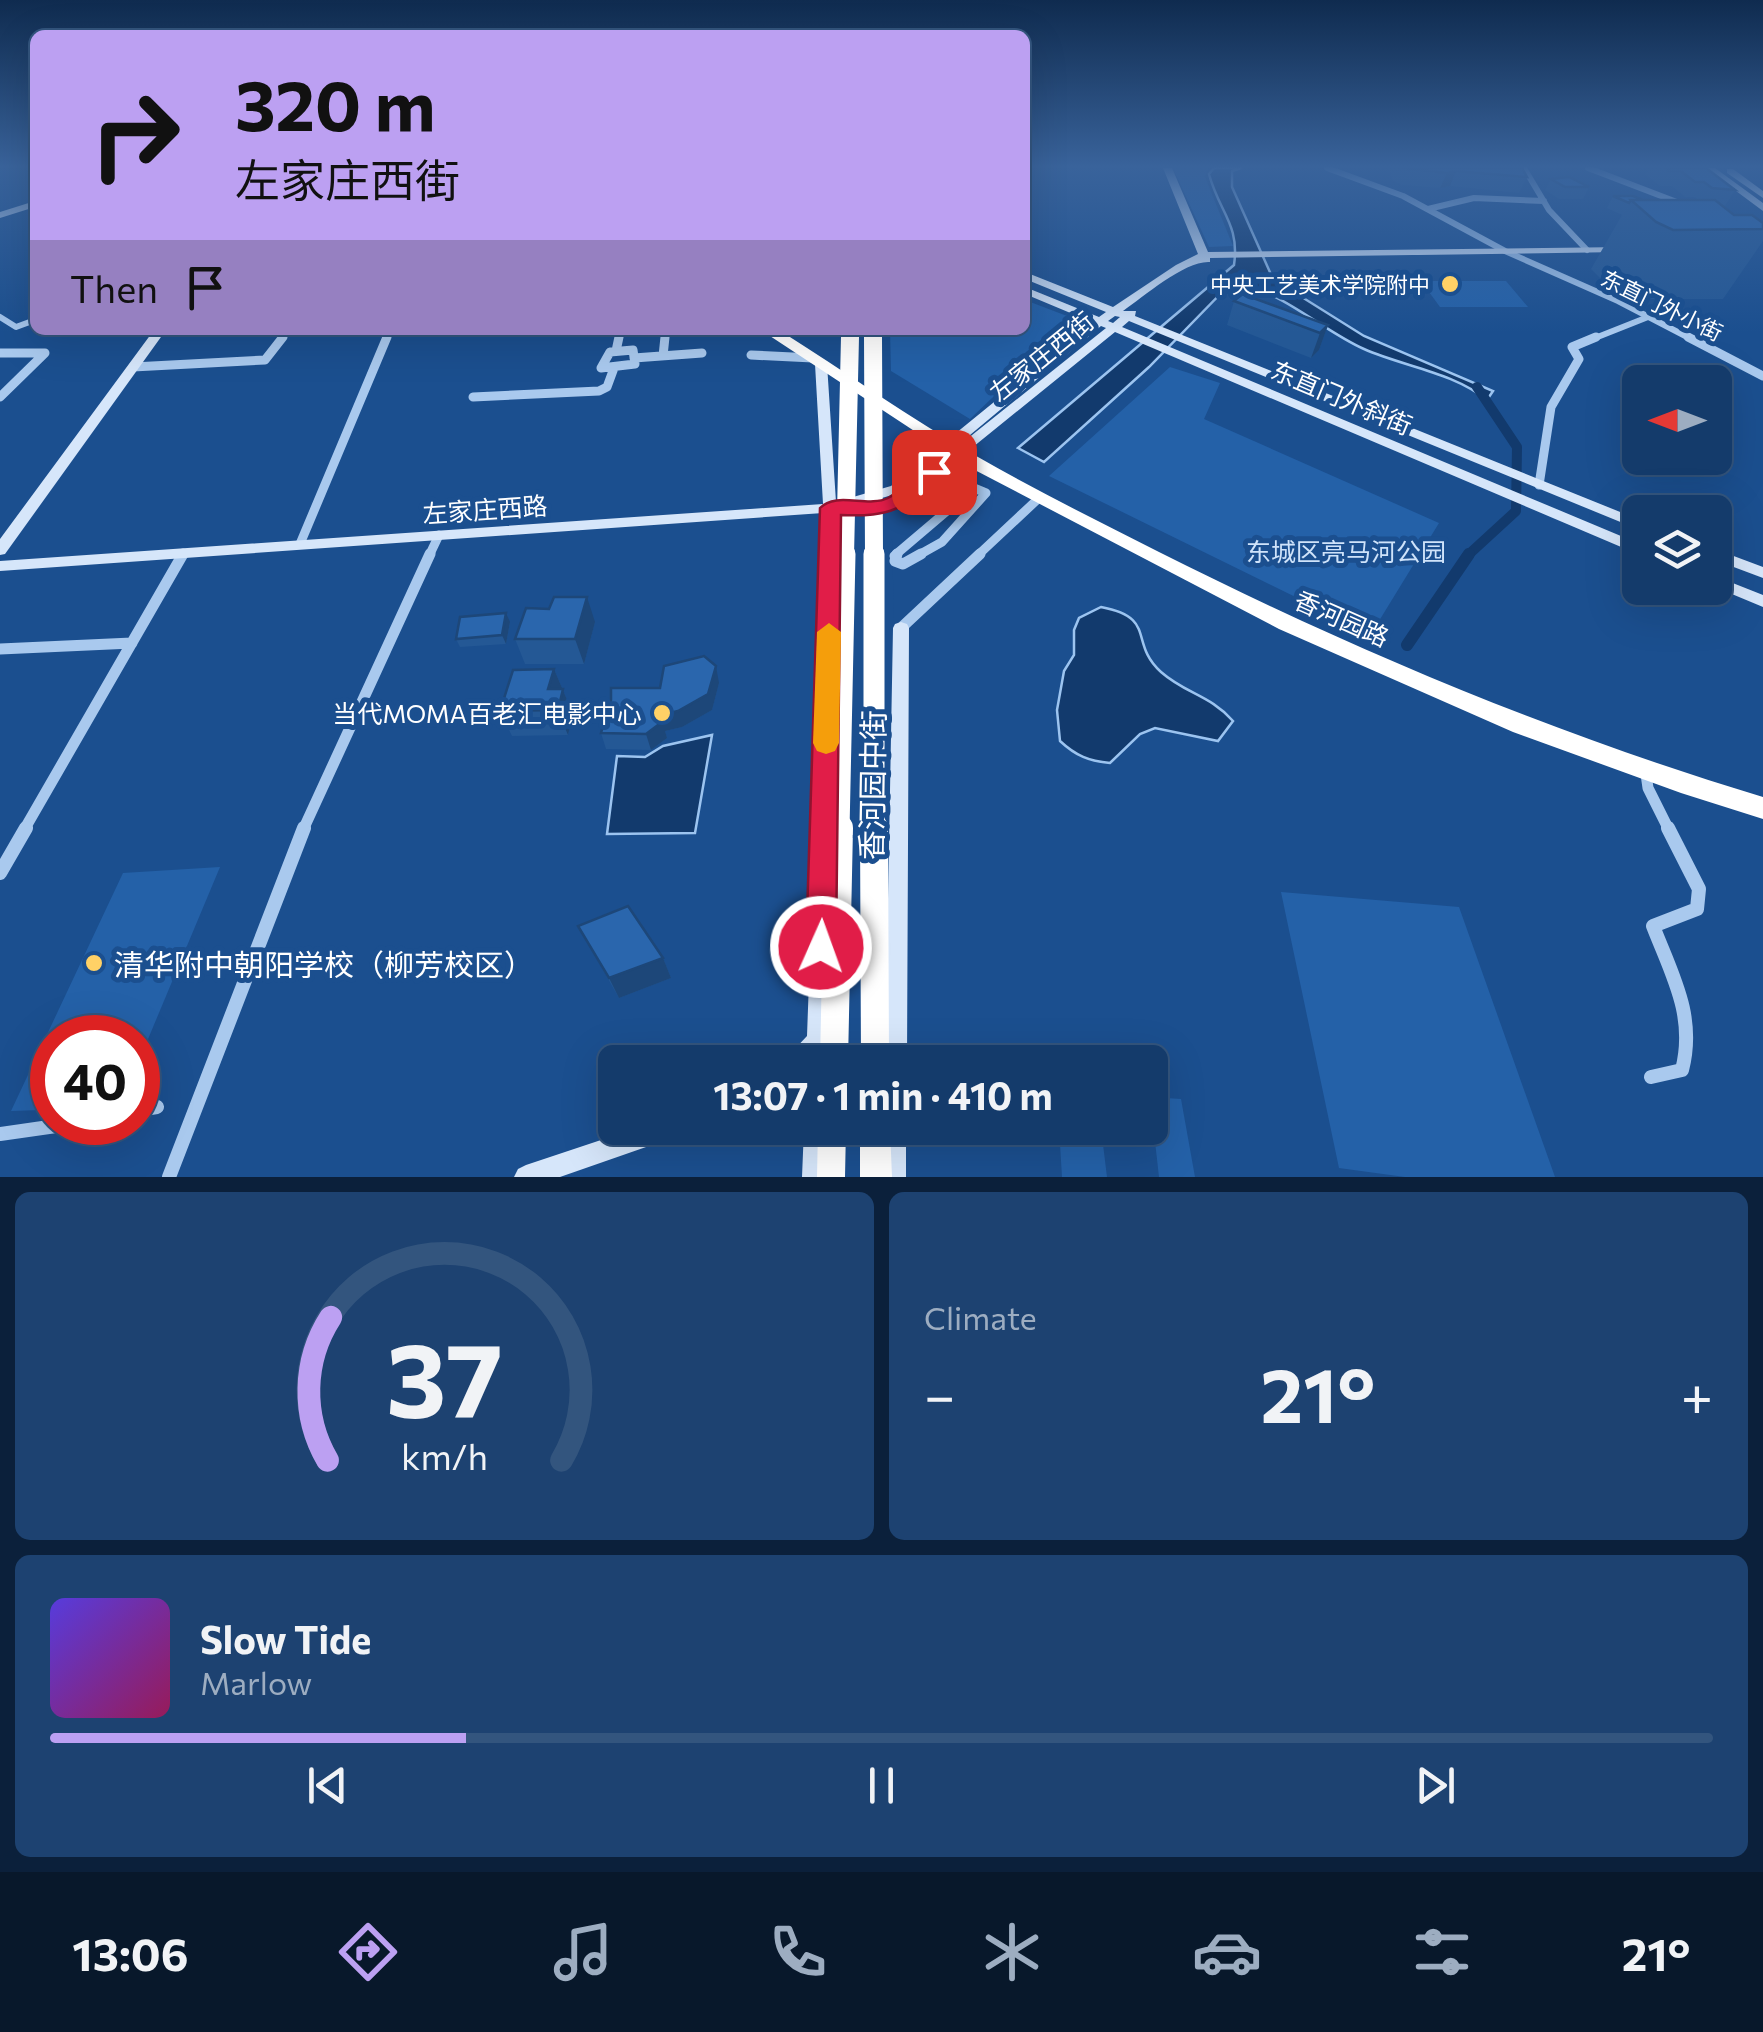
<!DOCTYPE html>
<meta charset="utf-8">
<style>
:root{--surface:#143b6b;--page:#1d4271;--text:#f1f3f6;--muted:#9dadc1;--line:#33557e;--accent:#bca0f2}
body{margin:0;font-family:Commissioner,"Noto Sans SC",sans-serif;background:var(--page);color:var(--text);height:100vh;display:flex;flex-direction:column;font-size:38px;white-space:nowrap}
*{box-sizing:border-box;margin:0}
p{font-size:32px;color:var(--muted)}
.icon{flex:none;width:55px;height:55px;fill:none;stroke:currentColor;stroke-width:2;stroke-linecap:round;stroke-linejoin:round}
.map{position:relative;height:1177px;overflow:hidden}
.panel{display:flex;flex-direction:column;gap:15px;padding:15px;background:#0b203b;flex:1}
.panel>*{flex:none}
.hud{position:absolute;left:30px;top:30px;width:1000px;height:305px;border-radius:15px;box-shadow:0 10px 40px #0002,0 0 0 2px var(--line);background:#bca0f2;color:#111;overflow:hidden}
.needle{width:65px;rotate:270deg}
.controls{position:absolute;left:1622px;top:365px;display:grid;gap:20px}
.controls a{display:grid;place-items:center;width:110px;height:110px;border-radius:15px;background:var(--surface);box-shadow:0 10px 40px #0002,0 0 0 2px var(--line);font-size:50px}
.speed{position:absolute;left:30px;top:1015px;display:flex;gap:20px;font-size:50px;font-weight:700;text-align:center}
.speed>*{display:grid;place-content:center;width:130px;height:130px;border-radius:50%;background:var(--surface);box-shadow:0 10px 40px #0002,0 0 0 2px var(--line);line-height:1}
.speed .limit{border:15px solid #d22;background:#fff;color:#111}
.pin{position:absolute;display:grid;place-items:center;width:85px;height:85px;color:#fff;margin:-42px;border-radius:20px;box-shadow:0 5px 15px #0006}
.me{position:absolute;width:110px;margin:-55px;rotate:2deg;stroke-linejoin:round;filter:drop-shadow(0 0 8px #0008)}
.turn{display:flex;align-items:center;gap:35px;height:210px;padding:0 40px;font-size:45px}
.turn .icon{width:130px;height:130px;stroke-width:2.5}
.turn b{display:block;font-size:70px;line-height:85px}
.then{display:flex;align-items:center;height:95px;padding:0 40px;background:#0003;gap:20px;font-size:38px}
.big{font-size:75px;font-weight:700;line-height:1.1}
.panel .card{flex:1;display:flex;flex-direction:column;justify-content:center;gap:15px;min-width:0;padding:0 35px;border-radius:15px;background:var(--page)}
.panel .dial{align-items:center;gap:0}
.dial svg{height:260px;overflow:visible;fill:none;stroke:var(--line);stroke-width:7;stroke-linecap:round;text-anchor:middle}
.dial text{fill:var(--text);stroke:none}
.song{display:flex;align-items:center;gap:30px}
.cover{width:120px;height:120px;border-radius:15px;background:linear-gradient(135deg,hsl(250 70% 55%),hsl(330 70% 35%))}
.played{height:10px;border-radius:5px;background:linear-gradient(90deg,var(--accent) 25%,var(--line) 25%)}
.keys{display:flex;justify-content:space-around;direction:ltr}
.heat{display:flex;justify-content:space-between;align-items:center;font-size:55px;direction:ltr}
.panel .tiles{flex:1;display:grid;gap:15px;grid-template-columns:1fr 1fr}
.card:last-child{grid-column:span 2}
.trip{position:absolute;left:598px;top:1045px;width:570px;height:100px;border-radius:15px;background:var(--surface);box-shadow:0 10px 40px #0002,0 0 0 2px var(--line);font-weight:700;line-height:100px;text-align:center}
.dock{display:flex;height:160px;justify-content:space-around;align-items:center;background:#08182b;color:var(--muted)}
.dock .icon{width:70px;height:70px}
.dock .on{color:var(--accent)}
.dock b{font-size:45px;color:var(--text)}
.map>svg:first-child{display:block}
</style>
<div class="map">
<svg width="1763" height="1177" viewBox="0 0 1763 1177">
<rect width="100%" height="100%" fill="#1b4f8f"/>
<path fill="#2461a8" d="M1173,168H1208L1205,177L1233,246L1209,247Z
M1421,281H1506L1528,307H1440Z
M1025,300L1075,319L970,419L891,371L890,330H1025Z
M1170,367L1220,383L1204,419L1439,523L1371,634L1049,476Z
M220,867L138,1063V1038H52V1099L47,1100L42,1110L11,1111L123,873Z
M1281,892L1459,907L1555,1177H1405L1339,1168Z
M1150,1097L1181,1099L1195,1177H1159Z
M1059,1128H1101L1107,1177H1062Z"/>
<path fill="#123a6d" stroke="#9cc4f0" stroke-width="2.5" d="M1214,168H1242L1232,171V187L1273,279L1364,336L1493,391L1487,400C1452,372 1405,367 1364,349C1321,330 1278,287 1231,283L1149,367L1044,462L1018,448L1234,265C1240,224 1219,212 1209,174Z
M1101,607C1158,618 1128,642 1161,672C1186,694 1210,695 1233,721L1218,741L1155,728L1140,734L1110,763C1089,761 1076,756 1060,741L1057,710L1064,671L1074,655V630L1079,618Z
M712,735L695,833L607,834L617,756L645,757L663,746Z"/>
<path fill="#1b4f8f" d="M892,539L894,620L883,639L889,1062H850L854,621Z"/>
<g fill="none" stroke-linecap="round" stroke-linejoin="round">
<path stroke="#123a6d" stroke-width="10" d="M1467,556L1516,511L1517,447L1477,387"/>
<path stroke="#123a6d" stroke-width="12" d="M1407,645L1469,554"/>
<path stroke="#a9c9ee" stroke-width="6" d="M1327,168L1403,196L1505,251L1618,301L1693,340
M1524,168L1549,210L1587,250
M1588,168L1682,204
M1428,209L1474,198L1544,201
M0,317L16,327L35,320
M281,340L289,330
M386,340L390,330
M618,340L620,330
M665,340L666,330
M1590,340L1648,317"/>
<path stroke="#a9c9ee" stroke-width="9" d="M1688,337L1763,376
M633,350L635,364L601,368L610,352Z
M616,351L619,337
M0,353H45L0,397
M751,355L813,358
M663,356L665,337
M634,358L702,353
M133,367L265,360L283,337
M473,397L599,391L607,387L614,368
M1539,485L1551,407L1579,359L1572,347L1596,337
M300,544L387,337
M429,556L439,535
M894,556L974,488L986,493L942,542L917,556
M977,556L1039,498"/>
<path stroke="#a9c9ee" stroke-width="11" d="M897,554L895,561L903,564L921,554
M901,628L980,554
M0,649L132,643
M1646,774L1648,788L1669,830
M24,830L183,554
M303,830L430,554"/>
<path stroke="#a9c9ee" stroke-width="14" d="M0,873L26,828
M1651,1077L1682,1070C1696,1016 1672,975 1653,926L1697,909L1699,889L1668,828
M138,1110L157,1107
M0,1134L84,1122
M169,1177L304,828"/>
<path fill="#d6e6fa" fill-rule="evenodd" d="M1163,168H1172L1208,252L1625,247L1626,249L1621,252L1210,258V262C1186,260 1144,296 1123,311H1136L1135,316L1640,520V530L1129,321L1122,327L1640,544V555L1115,332L899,507L862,514L855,509C867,499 886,503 899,493L837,511L839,540L828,1062H787L790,1054L807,1036L825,540L823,513L0,571V561L823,504L815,364L821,360L827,364L836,502L891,486L1092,322L1025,294V287L1099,317L1106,312L1025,279V272L1113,307L1176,265L1198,254ZM1115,316L1120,317L1113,323L1108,321ZM1101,326L1106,328L922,475Z
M1705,168H1715L1763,203V211Z
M1727,169H1733L1763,191V198L1727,173Z
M35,201V207L0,218V212Z
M154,330H166L5,554L0,555V539Z
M1715,549L1763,567V578L1715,560Z
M1715,576L1763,595V607L1715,587Z
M901,622L907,624L909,628L907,1062H885L893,628L895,624Z
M637,1128H680L677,1136L669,1139L560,1177H514L518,1169L526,1165Z
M804,1128H826V1177H802Z
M884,1128H906V1177H882Z"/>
<path fill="#fff" fill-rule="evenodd" d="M761,330H779C846,372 909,418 978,457C1037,491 1098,521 1159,552C1354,650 1554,734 1763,797V819L1681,793L1513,732L1279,629L969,467Z
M860,1128H890L892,1177H860Z"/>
<path stroke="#fff" stroke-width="14" d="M873,330V340
M850,340V330"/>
<path stroke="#fff" stroke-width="18" d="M873,337L874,556
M845,556L850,337"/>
<path stroke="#fff" stroke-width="21" d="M874,554V830
M839,830L845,554"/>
<path stroke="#fff" stroke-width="28" d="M874,828L875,1062
M834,1062L839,828
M831,1177L832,1128"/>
</g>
<path fill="#245895" d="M1389,168H1522L1527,177L1519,193L1450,186L1440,188L1402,185L1392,180Z
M1649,168H1706L1735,190L1725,206L1722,205L1734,215L1763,223V241L1723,299H1630L1614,292L1591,269L1622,215L1607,208L1613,196L1643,200H1698L1695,197H1685L1672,186H1660L1645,174Z
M1551,179L1589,187L1583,199H1559L1545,190Z
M1234,301L1328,325L1319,350L1311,358L1227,325Z
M510,622L506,644L460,647L456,639Z
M595,622L584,664H525L515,639Z
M554,669L573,714L568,735L512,736L500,711Z
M719,683L712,710L682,727L665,731L667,738L651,750L606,749L601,733L660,688Z
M578,926L663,958L671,978L619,998Z"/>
<path fill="#1d4779" d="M1456,171L1450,186L1440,188L1447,173Z
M1328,325L1319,350L1311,358L1320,333Z
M587,597L595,622L584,664L575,639Z
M506,613L510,622L506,644L502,635Z
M716,666L719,683L712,710L682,727L665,731L667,738L651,750L646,734L661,715Z
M554,669L573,714L568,735L548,689Z
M663,958L671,978L619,998L609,978Z"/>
<path fill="#2a66ad" stroke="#1d4779" stroke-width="2.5" d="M1404,168H1522L1527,177L1456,171L1447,173Z
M1666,168H1706L1735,190L1712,188L1704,182H1695L1681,171H1669Z
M1569,177L1589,187H1565L1551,179Z
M1613,196H1633L1643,200H1631L1629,203Z
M1631,200H1715L1734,215H1752L1763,223V229L1673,230L1656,222Z
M1242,294L1328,325L1320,333L1234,301Z
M554,597H587L575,639H515L526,608L549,609Z
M506,613L502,635L456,639L460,617Z
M704,656L716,666L708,694L678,711L661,715L662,722L646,734L601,733L611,700V688H660L664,666Z
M554,669L548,689H563L558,710L500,711L513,670Z
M628,906L663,958L609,978L578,926Z"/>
<linearGradient id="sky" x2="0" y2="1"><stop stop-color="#0f2b4f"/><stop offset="0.5" stop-color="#39639b"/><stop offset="1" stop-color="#39639b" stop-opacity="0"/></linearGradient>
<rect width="1763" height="333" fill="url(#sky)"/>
<path fill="#e11d48" stroke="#92132f" stroke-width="2.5" d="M934,465L941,467V476C902,509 893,517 841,515L836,947L832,958L821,962L810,958L806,947L820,508C836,491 868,508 888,498C905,489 915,471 934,465Z"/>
<path fill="#f59e0b" d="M829,623L841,632L839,743L835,751L826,754L817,751L813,743L817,632Z"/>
<g fill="#ffd166" stroke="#1b4f8f" stroke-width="4">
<circle cx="1450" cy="284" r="10"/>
<circle cx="662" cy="713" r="10"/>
<circle cx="94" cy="963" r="10"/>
</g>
<g text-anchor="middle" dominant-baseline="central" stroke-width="10" stroke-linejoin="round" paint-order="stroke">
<g font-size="22" fill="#fff" stroke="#1b4f8f" text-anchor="end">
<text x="1430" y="284">中央工艺美术学院附中</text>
</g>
<g font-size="22" fill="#fff" stroke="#1b4f8f">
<text transform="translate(1662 305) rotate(26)">东直门外小街</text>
</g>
<g font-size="25" fill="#fff" stroke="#1b4f8f">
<text transform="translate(1041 356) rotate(-39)">左家庄西街</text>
<text transform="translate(1342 397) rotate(23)">东直门外斜街</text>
<text transform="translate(485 509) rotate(-4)">左家庄西路</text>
<text transform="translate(1342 618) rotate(24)">香河园路</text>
</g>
<g font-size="25" fill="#cfe3fa" stroke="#1b4f8f">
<text x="1346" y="551">东城区亮马河公园</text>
</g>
<g font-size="25" fill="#fff" stroke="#1b4f8f" text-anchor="end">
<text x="642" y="713">当代MOMA百老汇电影中心</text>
</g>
<g font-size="30" fill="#fff" stroke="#1b4f8f">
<text transform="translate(871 785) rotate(-89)">香河园中街</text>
</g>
<g font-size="30" fill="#fff" stroke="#1b4f8f" text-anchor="start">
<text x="114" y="963">清华附中朝阳学校（柳芳校区）</text>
</g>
</g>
</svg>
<div class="controls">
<a><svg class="needle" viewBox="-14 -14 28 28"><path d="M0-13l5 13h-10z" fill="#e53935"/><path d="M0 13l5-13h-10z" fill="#9dadc1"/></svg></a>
<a><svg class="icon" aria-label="layers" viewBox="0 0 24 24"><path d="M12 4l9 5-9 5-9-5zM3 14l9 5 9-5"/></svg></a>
</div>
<div class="speed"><div class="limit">40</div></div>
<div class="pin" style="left:934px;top:472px;background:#d93025"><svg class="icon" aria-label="arrive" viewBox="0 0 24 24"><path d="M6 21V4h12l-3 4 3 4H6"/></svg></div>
<svg class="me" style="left:821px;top:947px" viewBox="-20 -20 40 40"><circle r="17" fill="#e11d48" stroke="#fff" stroke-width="3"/><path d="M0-11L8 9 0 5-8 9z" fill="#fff"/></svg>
<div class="trip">13:07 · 1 min · 410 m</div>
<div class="hud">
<div class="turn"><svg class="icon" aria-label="right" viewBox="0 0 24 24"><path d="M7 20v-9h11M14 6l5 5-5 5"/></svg><div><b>320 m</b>左家庄西街</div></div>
<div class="then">Then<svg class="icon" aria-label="arrive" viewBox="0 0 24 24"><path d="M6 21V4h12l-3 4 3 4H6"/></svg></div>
</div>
</div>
<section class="panel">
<div class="tiles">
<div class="card dial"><svg viewBox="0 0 100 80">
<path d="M14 69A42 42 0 1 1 86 69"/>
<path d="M14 69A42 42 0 0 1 15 25" stroke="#bca0f2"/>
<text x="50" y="56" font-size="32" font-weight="700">37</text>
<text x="50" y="72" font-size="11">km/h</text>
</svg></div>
<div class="card"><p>Climate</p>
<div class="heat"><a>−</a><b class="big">21°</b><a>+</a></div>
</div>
<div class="card">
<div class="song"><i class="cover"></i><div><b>Slow Tide</b><p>Marlow</p></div></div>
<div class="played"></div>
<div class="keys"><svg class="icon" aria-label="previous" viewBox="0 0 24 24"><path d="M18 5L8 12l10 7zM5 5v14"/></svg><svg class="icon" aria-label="pause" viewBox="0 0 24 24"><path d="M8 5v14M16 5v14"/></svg><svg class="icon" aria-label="next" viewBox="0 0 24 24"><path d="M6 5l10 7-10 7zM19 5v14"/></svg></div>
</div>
</div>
</section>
<nav class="dock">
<b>13:06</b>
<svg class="icon on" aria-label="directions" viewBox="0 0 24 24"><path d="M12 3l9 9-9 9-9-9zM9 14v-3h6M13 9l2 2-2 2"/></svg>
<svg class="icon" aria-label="music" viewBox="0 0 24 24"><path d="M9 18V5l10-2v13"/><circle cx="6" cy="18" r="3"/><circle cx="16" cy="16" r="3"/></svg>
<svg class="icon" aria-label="phone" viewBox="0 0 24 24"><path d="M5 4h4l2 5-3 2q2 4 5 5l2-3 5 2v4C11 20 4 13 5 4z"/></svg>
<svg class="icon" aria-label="climate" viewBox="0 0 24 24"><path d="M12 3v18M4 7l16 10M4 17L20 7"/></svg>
<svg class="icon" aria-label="car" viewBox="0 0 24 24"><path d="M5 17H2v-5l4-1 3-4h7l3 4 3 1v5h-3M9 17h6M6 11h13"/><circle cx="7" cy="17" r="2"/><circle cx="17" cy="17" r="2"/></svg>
<svg class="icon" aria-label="filters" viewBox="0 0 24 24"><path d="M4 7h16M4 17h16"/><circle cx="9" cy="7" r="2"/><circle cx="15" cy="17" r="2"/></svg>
<b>21°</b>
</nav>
